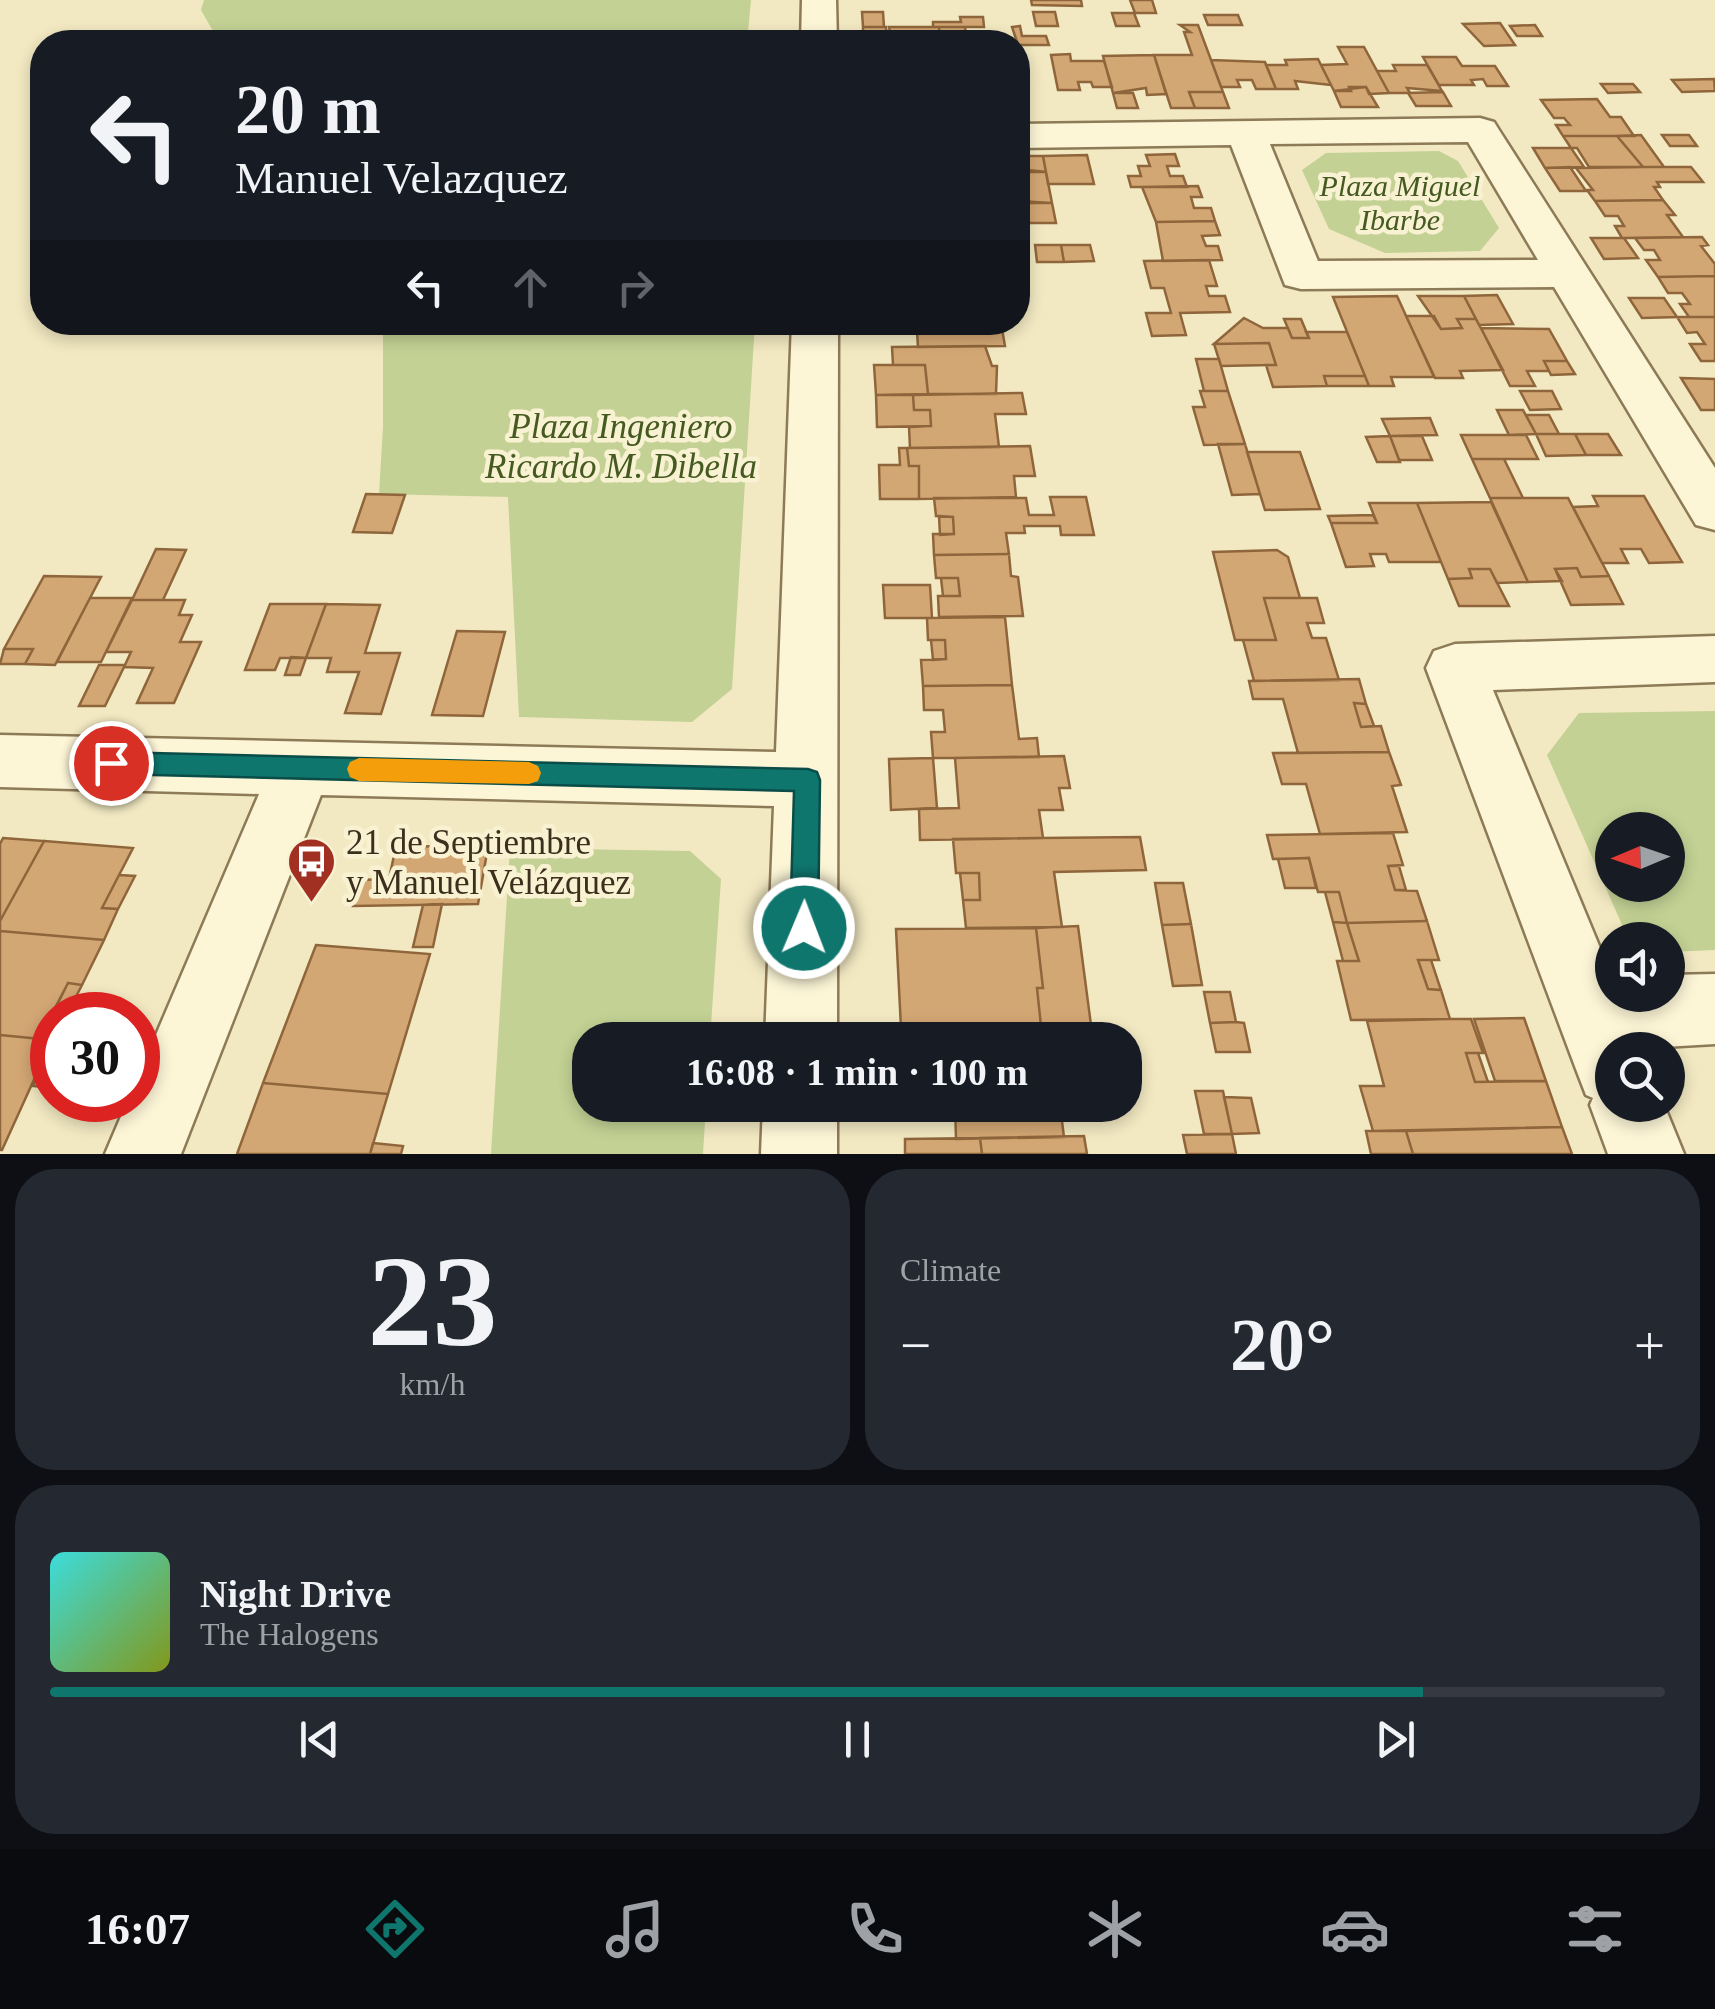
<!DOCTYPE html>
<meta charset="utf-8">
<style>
:root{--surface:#171b24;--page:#242831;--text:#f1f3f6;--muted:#9ea1a6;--line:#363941;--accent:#0f766e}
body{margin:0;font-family:"Times New Roman",serif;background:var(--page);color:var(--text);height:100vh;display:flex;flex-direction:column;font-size:38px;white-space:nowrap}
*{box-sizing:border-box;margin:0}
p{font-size:32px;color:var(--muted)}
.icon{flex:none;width:55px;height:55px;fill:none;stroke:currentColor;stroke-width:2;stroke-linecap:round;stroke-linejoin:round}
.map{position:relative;height:1154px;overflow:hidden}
.drawer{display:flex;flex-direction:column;gap:15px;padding:15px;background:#0d0f14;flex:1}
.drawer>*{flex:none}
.hud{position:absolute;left:30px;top:30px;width:1000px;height:305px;border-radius:40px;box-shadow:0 5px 15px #0003;background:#171b24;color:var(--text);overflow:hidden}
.needle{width:65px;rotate:268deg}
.tools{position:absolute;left:1595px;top:812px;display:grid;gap:20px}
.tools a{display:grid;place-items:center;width:90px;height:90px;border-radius:50%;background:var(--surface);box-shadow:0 5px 15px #0003;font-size:50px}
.speed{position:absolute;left:30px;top:992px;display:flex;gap:20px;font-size:50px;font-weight:700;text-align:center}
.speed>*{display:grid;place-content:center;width:130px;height:130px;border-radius:50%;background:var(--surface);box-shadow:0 5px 15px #0003;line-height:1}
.speed .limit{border:15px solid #d22;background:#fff;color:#111}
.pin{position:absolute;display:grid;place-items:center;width:85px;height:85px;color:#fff;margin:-42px;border:5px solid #fff;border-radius:50%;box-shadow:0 2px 10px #0007}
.me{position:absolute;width:110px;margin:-55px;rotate:1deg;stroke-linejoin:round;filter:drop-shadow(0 0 8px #0008)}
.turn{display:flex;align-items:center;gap:35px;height:210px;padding:0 40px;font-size:45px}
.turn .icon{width:130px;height:130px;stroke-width:2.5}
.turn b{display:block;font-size:70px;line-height:85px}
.lanes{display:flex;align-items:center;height:95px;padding:0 40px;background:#0003;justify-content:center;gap:50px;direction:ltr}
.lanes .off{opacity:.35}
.big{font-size:75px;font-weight:700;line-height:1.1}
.drawer .tile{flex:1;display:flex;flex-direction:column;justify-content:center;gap:15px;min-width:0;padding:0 35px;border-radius:40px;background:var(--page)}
.drawer .dial{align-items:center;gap:0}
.dial b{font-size:130px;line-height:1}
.song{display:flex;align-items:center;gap:30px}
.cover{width:120px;height:120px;border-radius:15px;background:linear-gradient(135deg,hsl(180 70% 55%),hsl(70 70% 35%))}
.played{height:10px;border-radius:5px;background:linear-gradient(90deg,var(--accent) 85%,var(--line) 85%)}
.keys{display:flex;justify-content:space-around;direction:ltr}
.heat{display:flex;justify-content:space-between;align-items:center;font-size:55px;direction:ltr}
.drawer .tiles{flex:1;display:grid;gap:15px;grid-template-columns:1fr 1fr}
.tile:last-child{grid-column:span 2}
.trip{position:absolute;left:572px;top:1022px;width:570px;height:100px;border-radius:40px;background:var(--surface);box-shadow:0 5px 15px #0003;font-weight:700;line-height:100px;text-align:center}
.tabs{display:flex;height:160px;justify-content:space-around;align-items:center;background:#090b0e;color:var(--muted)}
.tabs .icon{width:70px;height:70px}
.tabs .current{color:var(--accent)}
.tabs b{font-size:45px;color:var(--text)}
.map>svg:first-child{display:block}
</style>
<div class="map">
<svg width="1715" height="1154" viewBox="0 0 1715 1154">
<rect width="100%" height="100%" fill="#f2e9c2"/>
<path fill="#c3d194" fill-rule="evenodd" d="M204,0H751L747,42H208L214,33L201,10Z
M1439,151L1458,161L1499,228L1480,251L1385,253L1329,229L1302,170L1326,153Z
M383,323H755L732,689L692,722L519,717L508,497L379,494L383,427Z
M1715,711V950L1669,952L1668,940H1647L1623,927L1547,755L1579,713ZM1668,830V885H1612V830Z
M510,848L690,851L721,879L710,1040H590V1105H706L703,1154H491Z"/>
<path fill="#d3a774" stroke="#8f663b" stroke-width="2.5" d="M1031,0H1081L1082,6L1032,5Z
M1130,0H1152L1156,13H1135Z
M862,12H883L884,27H863Z
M1033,12H1055L1058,26H1036Z
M1112,13H1134L1139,26H1116Z
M1204,15H1238L1242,25H1208Z
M960,17H983L984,27H933V22H961Z
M1500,23L1515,45L1484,46L1463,24Z
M1180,25H1198L1223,92H1189L1195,108H1171L1154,55H1192L1184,32H1190Z
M1535,25L1542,36H1517L1510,26Z
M1020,26L1022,36H1046L1049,45H1018L1012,27Z
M863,27H886L887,42H863Z
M889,27H939L940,42H892Z
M939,27H965L967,41L940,42Z
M1338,47H1364L1389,93L1369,94L1366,87L1334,91L1321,65L1347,64Z
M1070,54L1071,61H1104L1112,87H1093L1091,82H1078L1080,90H1058L1051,55Z
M1154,55L1166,94L1147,95L1146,88L1113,93L1103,56Z
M1423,57H1456L1462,66H1495L1508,86H1487L1483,79L1471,80L1474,85H1439Z
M1318,59L1331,85L1295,81L1298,89H1276L1266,65H1287L1285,60Z
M1211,60L1265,62L1276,89H1256L1252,80H1237L1240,87H1221Z
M1393,65H1427L1442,91L1407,88L1410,93H1389L1377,71H1396Z
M1714,79L1715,91L1682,92L1672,80Z
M1601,84H1633L1640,92L1608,93Z
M1349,87H1366L1378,107H1341L1334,91H1351Z
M1189,92H1223L1229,108H1195Z
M1443,92L1451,106H1416L1408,93Z
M1113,93H1133L1138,108H1117Z
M1597,99L1610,117H1621L1634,136H1563L1556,125H1570L1564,118H1554L1541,100Z
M1641,135L1664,167H1643L1617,136Z
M1662,135H1689L1697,146H1670Z
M1563,136H1617L1643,167H1589L1577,148H1571Z
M1533,148H1571L1584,167L1545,168Z
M1175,154L1179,166H1167L1170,176H1183L1187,187H1131L1128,176H1141L1138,166H1150L1146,155Z
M1087,155L1094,184H1048L1043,156Z
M1018,156H1043L1046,172H1019Z
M1570,167L1586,191H1560L1545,168Z
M1643,167H1691L1703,182H1657L1660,187H1654L1663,200L1595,201L1587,190H1593L1576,168Z
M1018,169L1046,172L1052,203L1018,201Z
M1198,186L1202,197H1191L1194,208H1211L1215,221L1156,222L1142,187Z
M1663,200L1675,215H1667L1683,237L1622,238L1615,226H1624L1618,216H1605L1595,201Z
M1018,203H1052L1056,223H1018Z
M1215,221L1220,235L1202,236L1206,246H1218L1222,260L1163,261L1156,222Z
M1702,237L1708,245L1701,246L1715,264V276L1658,277L1646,260H1660L1654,250H1644L1635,238Z
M1591,238H1624L1638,258L1604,259Z
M1035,245H1061L1064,262H1037Z
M1061,245H1090L1094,261L1064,262Z
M1209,260L1217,286H1206L1209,296H1225L1230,312L1180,313L1186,335L1152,336L1146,313H1171L1164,288H1151L1144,261Z
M1715,276V317H1689L1680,304H1690L1682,293H1668L1658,277Z
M1497,295L1513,324L1479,325L1464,296Z
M1397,296L1434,377H1391L1394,386H1369L1333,297Z
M1418,296H1464L1476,319H1457L1462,328L1441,329Z
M1629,298H1664L1677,317L1642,318Z
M1406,316H1434L1441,329L1462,328L1457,319H1476L1503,370L1460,371L1463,378H1435Z
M1677,317H1715V361H1701L1690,344H1705L1697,332L1687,333Z
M1244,318L1263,328H1288L1292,338H1309L1306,332H1347L1365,376H1324L1327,386L1273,387L1266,365H1276L1269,343L1214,344Z
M1284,319H1301L1309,338H1292Z
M873,322H940V330L873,331Z
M940,322H985V329H1002L1005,346L918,347L917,331L940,330Z
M1481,328L1549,329L1567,361H1544L1549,371H1527L1535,386H1510Z
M1269,343L1276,365L1221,366L1214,344Z
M985,346L992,366H997L996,394H928L925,365H893L892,347Z
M1196,359H1219L1228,391H1204Z
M1544,361H1567L1575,374L1551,375Z
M874,365H925L928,394L876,395Z
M1324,376H1365L1369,386H1327Z
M1681,378L1715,379V410H1701Z
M1200,391H1228L1245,444L1204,445L1193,407H1205Z
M1520,391H1552L1561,409L1530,410Z
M1022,393L1026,414H995L999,447L910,448L909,427L931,426L930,410H914L913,395Z
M876,395H913L914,410H930L931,426L877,427Z
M1497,410H1523L1536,434L1509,435Z
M1526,415H1549L1559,434H1536Z
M1430,418L1437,435L1390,436L1382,419Z
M1536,434H1575L1586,455L1546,456Z
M1575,434H1608L1621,455H1586Z
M1461,435H1526L1538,459H1472Z
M1390,436H1422L1432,460H1399Z
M1390,436L1400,462H1377L1366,437Z
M1218,444H1245L1260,494L1232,495Z
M1030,446L1035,476H1014L1016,497L919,499V466H909L907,448Z
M899,448H907L909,466H919V499H880L879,465H900Z
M1247,452H1300L1320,509L1265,510Z
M1472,459H1504L1523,498H1490Z
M366,494L405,495L392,533L353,532Z
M1593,496H1644L1682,562L1649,563L1641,549H1621L1628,563H1602L1573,507L1598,506Z
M1050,497H1086L1094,535H1061L1060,526H1024L1025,533H1006L1009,554L934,555L933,534H954L953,517L936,516L934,498H1026L1029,515H1054Z
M1490,498H1568L1609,576L1581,577L1577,568L1555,569L1562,581L1528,582Z
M1491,502L1528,582L1497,583L1490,569H1469L1472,578L1448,579L1417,503Z
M1369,503H1417L1441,562H1389L1386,554H1370L1374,566L1346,567L1331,523H1377Z
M1373,515L1377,523H1331L1328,516Z
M939,516L953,517L954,534L940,535Z
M156,549L186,550L163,600H132Z
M1277,550L1288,557L1300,598H1264L1276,640H1235L1213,552Z
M1009,554L1011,576L1018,577L1023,616L939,617L938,596H960L958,578H936L934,555Z
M1577,568L1581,577L1609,576L1623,604L1571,605L1555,569Z
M1469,569H1490L1509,606H1459L1448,579L1472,578Z
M44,576L101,577L55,665L25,664L33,649H4Z
M941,578H958L960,596H943Z
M883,585H930L932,618H885Z
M90,598H132L101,662H57Z
M1264,598H1317L1324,623H1307L1312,638H1326L1339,680L1254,681L1243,640H1276Z
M132,600H185L179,615H192L180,642H201L174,703H137L153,668L124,667L131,652H106Z
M270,604H326L306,658H280L275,670H245Z
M326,604L380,605L365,653H400L381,714L345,713L359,672H327L331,658H306Z
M1005,617L1012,685L923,686L921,660L946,659L945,640H928L927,618Z
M457,631L505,632L483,716L432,715Z
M931,640H945L946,659L933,660Z
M4,649H33L25,664H0Z
M291,657L306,658L300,675H285Z
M99,665H125L105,706H79Z
M1359,679L1366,704L1354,703L1361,727L1381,726L1389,752L1298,753L1283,699H1253L1249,681Z
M1012,685L1019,739L1037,738L1039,757L933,758L931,732H945L943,710H924L923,686Z
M1354,703L1366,704L1374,726L1361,727Z
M1389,752L1401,785L1392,786L1407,832L1320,834L1306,784H1282L1273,753Z
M1064,756L1070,788H1059L1063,810H1039L1043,838L920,840L919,809L959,808L955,758Z
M933,758L937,808L891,810L889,759Z
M1393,833L1403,865L1388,866L1395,890L1417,891L1427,921L1347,923L1339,892H1318L1309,858L1273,859L1267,835Z
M1140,837L1146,870L1054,872L1062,927L966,928L963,900H980L979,873H956L953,839Z
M3,838L44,841L0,921V844Z
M44,841L133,848L102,908L118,909L104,940L0,931V921Z
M396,846L488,847L478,904L353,906L359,880L389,879Z
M1309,858L1316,888H1285L1278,859Z
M1388,866H1399L1406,890H1395Z
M960,873H979L980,900H963Z
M119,875L135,876L118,909L102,908Z
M1155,883H1183L1191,924L1162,925Z
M1325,892H1339L1347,923L1333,922Z
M442,904L433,947H413L423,905Z
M1427,921L1439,960H1418L1428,989L1441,990L1450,1019L1351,1020L1337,961H1359L1347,923Z
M1333,922L1347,923L1359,961H1343Z
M1191,924L1202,985L1173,986L1162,925Z
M1078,926L1091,1025L1041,1026L1037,988H1043L1036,928Z
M1036,928L1043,988H1037L1041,1026L901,1028L896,929Z
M0,931L104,940L82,985L68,983L40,1039L0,1035Z
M316,945L430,954L388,1094L263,1083Z
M1418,960H1431L1441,990L1428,989Z
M68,983L82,985L69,1010L55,1008Z
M1204,992H1230L1236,1022L1210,1023Z
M1524,1018L1546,1081H1495L1474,1019Z
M1450,1019H1471L1483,1053H1466L1475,1082L1546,1081L1562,1127L1373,1131L1360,1086H1384L1367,1021Z
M1236,1022L1244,1023L1250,1052H1216L1210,1023Z
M1041,1026L1043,1040H945V1027Z
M0,1035L52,1040L2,1150H0Z
M52,1045V1088L33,1086Z
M1466,1053H1478L1488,1082H1475Z
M263,1083L388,1094L370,1154H237Z
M1195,1091H1223L1232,1134H1204Z
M1224,1097L1251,1098L1259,1133L1232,1134Z
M955,1105H1060L1064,1137L956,1139Z
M1562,1127L1572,1154H1413L1406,1131Z
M1366,1131H1406L1413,1154H1371Z
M1232,1134L1236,1154H1187L1183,1135Z
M1084,1136L1087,1154H982L980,1138Z
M980,1138L982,1154H905V1139Z
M373,1143L403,1146L401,1154H370Z"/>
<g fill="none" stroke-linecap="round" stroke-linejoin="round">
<defs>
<path id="minor" d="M802,0H836L837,42H801Z
M1480,118L1494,122L1499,130L1715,468V530L1696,525L1554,287L1301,289L1285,285L1231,145L1018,148V124ZM1468,142L1538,260L1318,261L1270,144Z
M792,322H838L837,1040H765L774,806L321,795L181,1154H105L128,1100H138V1077L259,794L0,787V735L776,752Z
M1715,636V682L1493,690L1612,977V995H1668V975L1715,974V1044L1612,1050V1105H1664L1684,1154H1608L1590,1105L1593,1098L1586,1095L1576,1069L1426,668L1434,651L1455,644Z
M763,1105H837V1154H761Z"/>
</defs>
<use href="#minor" stroke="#8d7a57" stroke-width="5"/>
<use href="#minor" fill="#fcf5d6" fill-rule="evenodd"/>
</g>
<path fill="#0f766e" stroke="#0a4d48" stroke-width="2.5" d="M111,752L808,769L817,772L820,780L818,928L814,938L804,942L794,938L790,928L794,791L111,774L102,771L98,763L102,755Z"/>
<path fill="#f59e0b" d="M359,758L529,762L538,766L541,773L538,781L529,784L359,781L350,777L347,769L350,762Z"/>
<defs>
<symbol id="bus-pin" viewBox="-11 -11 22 30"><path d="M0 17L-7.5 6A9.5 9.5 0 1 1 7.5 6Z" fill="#a23022" stroke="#f8f2d2"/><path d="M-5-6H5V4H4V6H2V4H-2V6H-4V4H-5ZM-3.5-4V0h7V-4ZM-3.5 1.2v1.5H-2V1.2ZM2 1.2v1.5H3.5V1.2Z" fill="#fff"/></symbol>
</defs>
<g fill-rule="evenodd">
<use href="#bus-pin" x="284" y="834" width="55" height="75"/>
</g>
<g text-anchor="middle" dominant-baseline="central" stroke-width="9" stroke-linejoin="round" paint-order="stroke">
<g font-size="30" font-style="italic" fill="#455a21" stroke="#f8f2d2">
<text x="1400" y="185">Plaza Miguel<tspan x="1400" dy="34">Ibarbe</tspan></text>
</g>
<g font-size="35" font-style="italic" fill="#455a21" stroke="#f8f2d2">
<text x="621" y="426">Plaza Ingeniero<tspan x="621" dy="40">Ricardo M. Dibella</tspan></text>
</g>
<g font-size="35" fill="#3c2f1d" stroke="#f8f2d2" text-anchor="start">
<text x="346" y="842">21 de Septiembre<tspan x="346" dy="40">y Manuel Velázquez</tspan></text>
</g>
</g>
</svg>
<div class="tools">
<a><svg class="needle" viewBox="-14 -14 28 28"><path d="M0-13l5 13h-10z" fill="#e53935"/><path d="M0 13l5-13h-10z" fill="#9ea1a6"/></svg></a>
<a><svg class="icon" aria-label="sound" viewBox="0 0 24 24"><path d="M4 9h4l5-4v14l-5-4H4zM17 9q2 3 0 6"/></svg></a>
<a><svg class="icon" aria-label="search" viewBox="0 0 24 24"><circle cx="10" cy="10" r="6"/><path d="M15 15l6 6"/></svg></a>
</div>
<div class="speed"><div class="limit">30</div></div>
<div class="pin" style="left:111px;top:763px;background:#d93025"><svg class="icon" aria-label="arrive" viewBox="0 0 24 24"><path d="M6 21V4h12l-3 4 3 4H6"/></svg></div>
<svg class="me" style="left:804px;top:928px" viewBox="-20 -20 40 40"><circle r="17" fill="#0f766e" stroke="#fff" stroke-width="3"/><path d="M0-11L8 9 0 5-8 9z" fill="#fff"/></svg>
<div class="trip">16:08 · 1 min · 100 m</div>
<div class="hud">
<div class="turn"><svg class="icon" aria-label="left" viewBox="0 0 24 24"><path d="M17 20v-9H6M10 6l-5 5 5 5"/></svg><div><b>20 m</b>Manuel Velazquez</div></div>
<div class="lanes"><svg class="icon" aria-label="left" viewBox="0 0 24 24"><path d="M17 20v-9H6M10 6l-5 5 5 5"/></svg><svg class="icon off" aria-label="ahead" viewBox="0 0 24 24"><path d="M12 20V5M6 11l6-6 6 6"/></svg><svg class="icon off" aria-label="right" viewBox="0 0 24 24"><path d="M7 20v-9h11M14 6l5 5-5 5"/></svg></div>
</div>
</div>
<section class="drawer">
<div class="tiles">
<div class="tile dial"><b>23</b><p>km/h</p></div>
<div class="tile"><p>Climate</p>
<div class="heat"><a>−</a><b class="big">20°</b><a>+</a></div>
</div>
<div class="tile">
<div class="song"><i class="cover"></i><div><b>Night Drive</b><p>The Halogens</p></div></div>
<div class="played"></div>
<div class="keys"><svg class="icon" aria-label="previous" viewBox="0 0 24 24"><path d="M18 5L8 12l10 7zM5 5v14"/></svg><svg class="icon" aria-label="pause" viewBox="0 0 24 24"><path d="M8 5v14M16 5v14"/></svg><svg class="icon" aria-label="next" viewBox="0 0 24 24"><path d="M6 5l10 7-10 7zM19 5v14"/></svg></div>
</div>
</div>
</section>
<nav class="tabs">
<b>16:07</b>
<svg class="icon current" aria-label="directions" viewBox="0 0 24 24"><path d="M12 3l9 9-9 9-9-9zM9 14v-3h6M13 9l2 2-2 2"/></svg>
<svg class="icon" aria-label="music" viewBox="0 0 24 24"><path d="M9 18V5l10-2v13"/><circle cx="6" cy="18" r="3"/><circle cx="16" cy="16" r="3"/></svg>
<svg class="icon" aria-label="phone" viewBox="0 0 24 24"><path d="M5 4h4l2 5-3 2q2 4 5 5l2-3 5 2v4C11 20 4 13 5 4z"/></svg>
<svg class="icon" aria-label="climate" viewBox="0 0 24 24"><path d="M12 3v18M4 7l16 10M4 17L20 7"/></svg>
<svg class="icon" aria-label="car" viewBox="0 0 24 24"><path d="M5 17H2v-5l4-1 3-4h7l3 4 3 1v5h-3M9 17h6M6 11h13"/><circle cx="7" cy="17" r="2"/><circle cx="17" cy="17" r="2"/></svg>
<svg class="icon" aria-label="filters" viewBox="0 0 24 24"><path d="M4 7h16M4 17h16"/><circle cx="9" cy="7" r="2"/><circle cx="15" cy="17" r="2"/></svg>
</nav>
